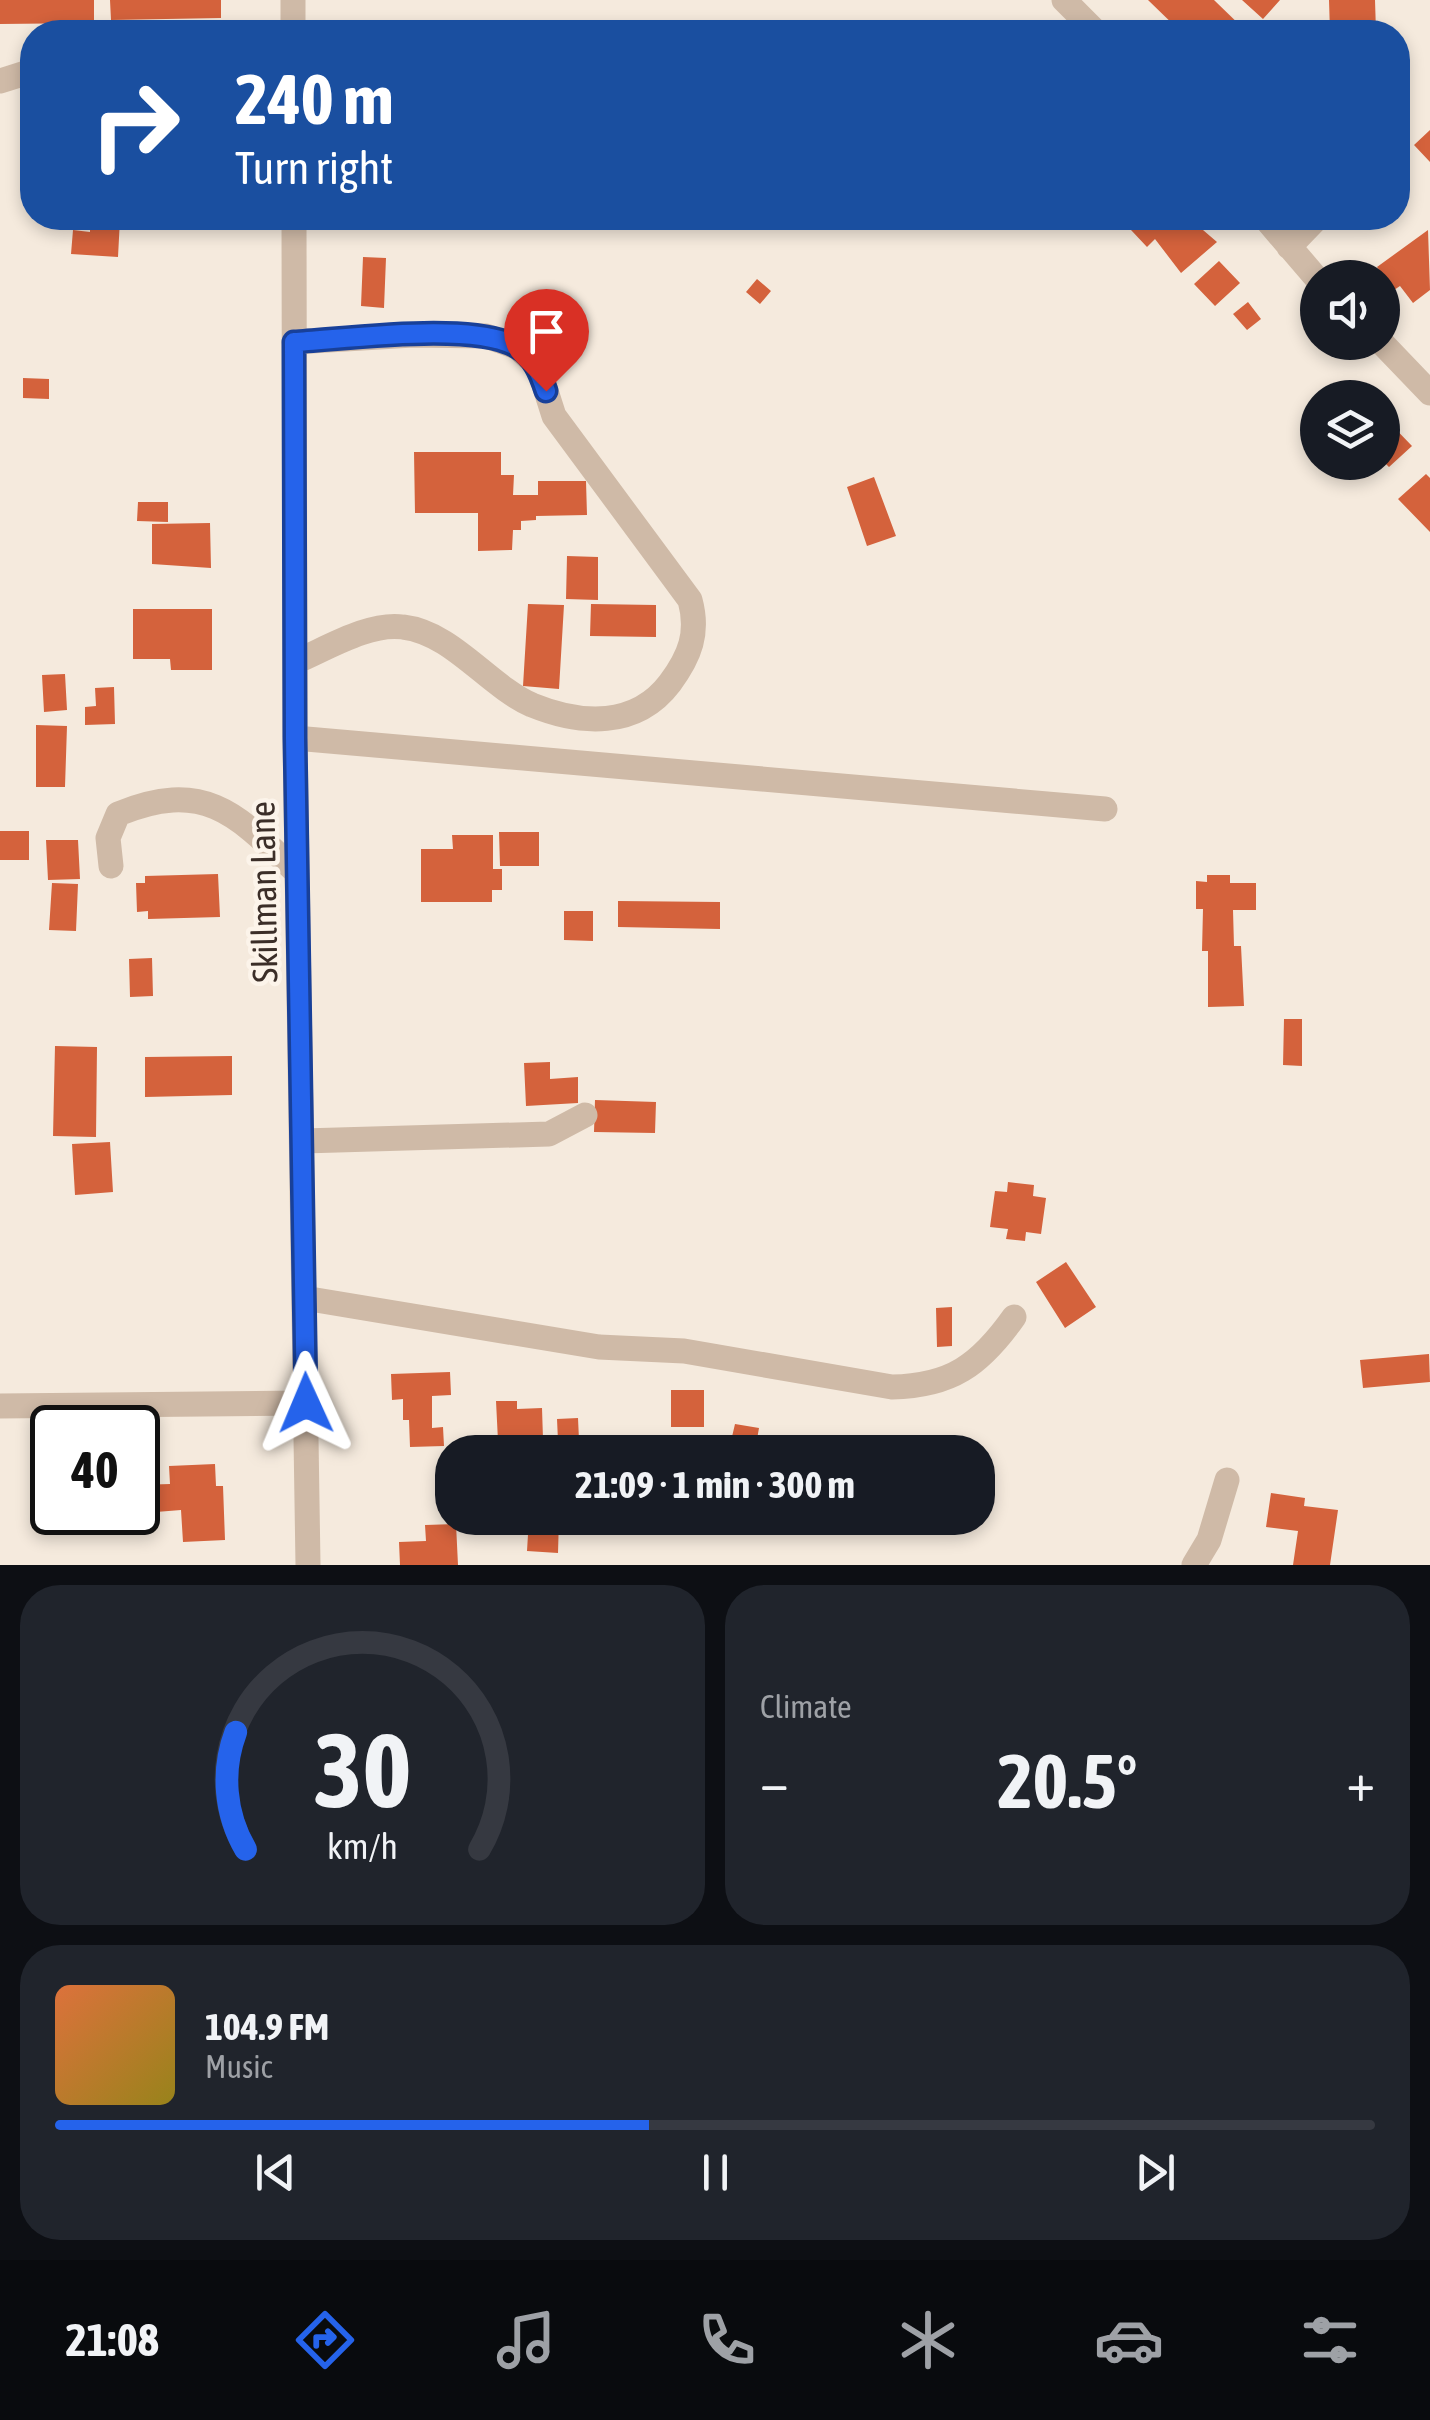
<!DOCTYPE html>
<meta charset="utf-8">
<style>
:root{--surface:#171b24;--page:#20242c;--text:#f1f3f6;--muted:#9ea1a6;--line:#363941;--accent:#2563eb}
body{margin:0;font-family:"Asap Condensed",sans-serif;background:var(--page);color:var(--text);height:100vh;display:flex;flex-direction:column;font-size:38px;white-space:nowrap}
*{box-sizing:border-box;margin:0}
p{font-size:32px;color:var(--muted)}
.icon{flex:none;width:55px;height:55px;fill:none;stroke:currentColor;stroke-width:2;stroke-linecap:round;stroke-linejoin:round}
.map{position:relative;height:1565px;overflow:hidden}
.sheet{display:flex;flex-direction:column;gap:20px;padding:20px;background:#0d0f14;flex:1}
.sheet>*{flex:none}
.guide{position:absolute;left:20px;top:20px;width:1390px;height:210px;border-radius:40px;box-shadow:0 5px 15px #0003;background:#1a4fa0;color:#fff;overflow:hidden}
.fabs{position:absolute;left:1300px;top:260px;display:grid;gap:20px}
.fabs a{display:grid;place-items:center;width:100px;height:100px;border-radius:50%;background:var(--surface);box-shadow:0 5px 15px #0003;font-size:50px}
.speed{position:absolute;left:30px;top:1405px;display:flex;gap:20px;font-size:50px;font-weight:700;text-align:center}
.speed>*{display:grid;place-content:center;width:130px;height:130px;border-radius:50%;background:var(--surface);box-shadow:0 5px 15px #0003;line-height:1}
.speed .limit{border:5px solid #111;border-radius:15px;background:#fff;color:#111}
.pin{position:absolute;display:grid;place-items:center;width:85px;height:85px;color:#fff;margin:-102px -42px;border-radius:50% 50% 50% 0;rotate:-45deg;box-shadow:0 0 10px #0007}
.pin .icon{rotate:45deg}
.me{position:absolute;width:110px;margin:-55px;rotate:359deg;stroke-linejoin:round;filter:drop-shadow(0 0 8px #0008)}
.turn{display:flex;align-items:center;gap:35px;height:210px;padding:0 50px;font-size:45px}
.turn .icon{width:130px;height:130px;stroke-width:2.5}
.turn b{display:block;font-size:70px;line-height:85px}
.big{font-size:75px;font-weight:700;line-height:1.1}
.sheet .card{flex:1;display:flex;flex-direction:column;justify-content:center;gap:15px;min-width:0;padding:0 35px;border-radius:40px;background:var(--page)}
.sheet .dial{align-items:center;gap:0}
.dial svg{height:260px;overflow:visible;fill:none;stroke:var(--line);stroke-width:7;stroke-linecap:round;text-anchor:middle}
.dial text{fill:var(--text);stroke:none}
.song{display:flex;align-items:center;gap:30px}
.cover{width:120px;height:120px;border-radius:15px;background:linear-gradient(135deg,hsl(20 70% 55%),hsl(50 70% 35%))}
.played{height:10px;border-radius:5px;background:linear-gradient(90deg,var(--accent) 45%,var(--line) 45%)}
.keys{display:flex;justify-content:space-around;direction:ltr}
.heat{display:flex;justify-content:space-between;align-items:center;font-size:55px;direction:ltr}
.sheet .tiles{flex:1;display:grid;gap:20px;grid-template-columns:1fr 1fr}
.card:last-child{grid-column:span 2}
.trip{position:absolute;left:435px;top:1435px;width:560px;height:100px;border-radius:40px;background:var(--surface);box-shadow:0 5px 15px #0003;font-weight:700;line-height:100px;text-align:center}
.tabs{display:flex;height:160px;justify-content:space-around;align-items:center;background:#090b0e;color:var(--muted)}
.tabs .icon{width:70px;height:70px}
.tabs .current{color:var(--accent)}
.tabs b{font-size:45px;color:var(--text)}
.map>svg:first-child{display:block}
</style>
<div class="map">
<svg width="1430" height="1565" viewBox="0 0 1430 1565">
<rect width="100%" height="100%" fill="#f5eadd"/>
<path fill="#d4623c" d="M0,0H94V23L0,24Z
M110,0H221V18L111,20Z
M1148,0H1214L1247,32H1181Z
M1242,0H1280L1263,19Z
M1329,0H1375L1376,32H1330Z
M1430,130V162L1414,145Z
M90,218L120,219L118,257L71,254L73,230L90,232Z
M1144,218H1189L1217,242L1181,273L1155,239L1147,247L1131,230Z
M1428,230L1430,290L1413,303L1400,286L1394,290L1377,267Z
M363,257L386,258L384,308L361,306Z
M1219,261L1240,283L1215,306L1194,284Z
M757,279L771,291L760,304L746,292Z
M1248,302L1261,319L1247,330L1233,314Z
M23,378L49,379V399L23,398Z
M1382,415L1412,446L1389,467L1382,460Z
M414,452H501V475H514L513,495H538V481H586L587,515L536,516V520L521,521V530H513L512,550L478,551V513H415Z
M1426,474L1430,478V532L1398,499Z
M874,477L896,536L867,546L847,487Z
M138,502H168V522L137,521Z
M210,523L211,568L152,564V524Z
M567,556L598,557V600L566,599Z
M528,604L564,605L559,689L523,686Z
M591,604L656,605V637L590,636Z
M133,609H212V670H171L170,659H133Z
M65,674L67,710L44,712L42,675Z
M114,687L115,724L85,725V707L96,706L95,688Z
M36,725L67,726L65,787H36Z
M0,831H29V860H0Z
M499,832H539V866H500Z
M452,835H493V869H502V890H492V902H421V849H453Z
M46,840H78L80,879L48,880Z
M218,874L220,917L148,919V911L137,912L136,883H145V876Z
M1207,875H1230V883H1256V910H1233L1234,946H1241L1244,1006L1208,1007V951H1202L1203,909H1196V881L1207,882Z
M52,883L78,884L76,931L49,930Z
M618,901L720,902V929L618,927Z
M564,911H593V941L564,940Z
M152,958L153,996L130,997L129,959Z
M1284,1019H1302V1066L1283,1065Z
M55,1046L97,1047L96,1137L53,1136Z
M232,1056V1095L145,1097V1057Z
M550,1062V1079L578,1077V1103L526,1106L524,1063Z
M595,1100L656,1102L655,1133L594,1132Z
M110,1142L113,1192L75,1195L72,1144Z
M1008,1182L1034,1185L1033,1196L1046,1198L1041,1234L1026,1232L1025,1241L1006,1239L1008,1229L990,1227L995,1191L1007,1192Z
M1066,1262L1096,1307L1065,1328L1036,1282Z
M952,1307V1346L937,1347L936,1308Z
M1429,1354L1430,1382L1363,1388L1360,1360Z
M450,1372L451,1395L432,1396V1428L443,1427L444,1446L410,1447L409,1420H403V1399L392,1400L391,1374Z
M671,1390H704V1427H671Z
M496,1401H517V1409L542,1408L543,1439L498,1441Z
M578,1418L579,1440L558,1441L557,1419Z
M735,1424L759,1428L756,1445L731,1441Z
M215,1464L216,1486H223L225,1540L183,1542L181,1510L156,1512V1506L138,1507V1485L170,1484L169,1466Z
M1271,1493L1305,1498L1304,1506L1338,1510L1330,1565H1293L1298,1531L1266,1527Z
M529,1518H559L558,1553L527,1551Z
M456,1524L458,1565H400L399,1542L426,1541L425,1525Z"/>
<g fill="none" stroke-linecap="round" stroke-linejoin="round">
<path stroke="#cfbaa7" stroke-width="25" d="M293,0V32
M1064,0L1096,32
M0,81L32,71
M294,218L295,738L308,1565
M1265,218L1318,280
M1289,247L1317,218
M294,342L413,335L486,336L517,347L538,366L554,416L690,600C699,633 690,656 670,683C636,728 581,725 532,705C487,685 453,633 403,627C369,622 326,649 295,662
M1381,342L1430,393
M295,738L1105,809
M111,866L108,838L118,814C205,778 238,815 297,873
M303,1141L549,1134L585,1115
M304,1298L599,1347L684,1351L892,1387C951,1386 980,1365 1014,1317
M0,1406L306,1403
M1194,1565L1209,1540L1227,1480"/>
</g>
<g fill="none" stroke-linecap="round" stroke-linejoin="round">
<defs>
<path id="route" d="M306,1403L295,738L294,342C346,339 475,321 517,347C534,357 540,373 546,391"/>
</defs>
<use href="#route" stroke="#184099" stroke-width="25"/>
<use href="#route" stroke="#2563eb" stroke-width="18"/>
</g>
<g text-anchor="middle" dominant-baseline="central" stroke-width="9" stroke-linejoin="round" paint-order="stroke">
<g font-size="35" fill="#3b2e28" stroke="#fcf4ea">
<text transform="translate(263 892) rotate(-91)">Skillman Lane</text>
</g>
</g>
</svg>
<div class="fabs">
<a><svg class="icon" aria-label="sound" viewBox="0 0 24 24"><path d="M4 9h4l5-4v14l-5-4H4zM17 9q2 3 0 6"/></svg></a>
<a><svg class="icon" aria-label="layers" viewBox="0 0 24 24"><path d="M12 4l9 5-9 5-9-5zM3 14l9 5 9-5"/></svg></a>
</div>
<div class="speed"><div class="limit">40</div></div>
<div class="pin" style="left:546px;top:391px;background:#d93025"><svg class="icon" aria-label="arrive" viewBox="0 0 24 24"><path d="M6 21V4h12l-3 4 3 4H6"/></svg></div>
<svg class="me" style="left:306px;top:1403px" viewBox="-20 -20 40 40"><path d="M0-17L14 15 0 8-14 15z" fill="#2563eb" stroke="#fff" stroke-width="4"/></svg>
<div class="trip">21:09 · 1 min · 300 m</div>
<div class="guide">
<div class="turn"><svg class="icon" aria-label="right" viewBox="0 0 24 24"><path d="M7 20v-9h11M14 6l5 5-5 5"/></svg><div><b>240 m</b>Turn right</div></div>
</div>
</div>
<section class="sheet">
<div class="tiles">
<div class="card dial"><svg viewBox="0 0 100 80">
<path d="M14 69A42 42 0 1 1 86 69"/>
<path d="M14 69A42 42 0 0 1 11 33" stroke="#2563eb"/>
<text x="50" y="56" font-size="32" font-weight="700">30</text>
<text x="50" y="72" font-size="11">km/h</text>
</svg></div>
<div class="card"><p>Climate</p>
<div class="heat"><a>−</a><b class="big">20.5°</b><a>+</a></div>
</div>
<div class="card">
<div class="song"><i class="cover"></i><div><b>104.9 FM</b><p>Music</p></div></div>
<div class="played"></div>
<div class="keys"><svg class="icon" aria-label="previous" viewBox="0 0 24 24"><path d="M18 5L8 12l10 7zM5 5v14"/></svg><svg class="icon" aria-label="pause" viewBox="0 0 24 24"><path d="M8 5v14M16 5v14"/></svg><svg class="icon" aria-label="next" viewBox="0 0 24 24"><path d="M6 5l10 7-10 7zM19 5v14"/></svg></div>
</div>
</div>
</section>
<nav class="tabs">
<b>21:08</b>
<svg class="icon current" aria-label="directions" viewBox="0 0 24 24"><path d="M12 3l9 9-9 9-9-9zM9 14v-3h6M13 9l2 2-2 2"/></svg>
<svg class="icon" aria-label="music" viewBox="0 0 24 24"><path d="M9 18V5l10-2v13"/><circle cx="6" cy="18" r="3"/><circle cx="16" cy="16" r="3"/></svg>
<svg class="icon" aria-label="phone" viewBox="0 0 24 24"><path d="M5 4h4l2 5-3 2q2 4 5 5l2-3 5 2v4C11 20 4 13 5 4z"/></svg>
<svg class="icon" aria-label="climate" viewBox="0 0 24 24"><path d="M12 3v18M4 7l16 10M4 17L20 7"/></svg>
<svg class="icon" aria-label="car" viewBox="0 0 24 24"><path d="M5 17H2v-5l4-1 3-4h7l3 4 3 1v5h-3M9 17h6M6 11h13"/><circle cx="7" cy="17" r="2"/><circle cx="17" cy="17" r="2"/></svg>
<svg class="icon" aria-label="filters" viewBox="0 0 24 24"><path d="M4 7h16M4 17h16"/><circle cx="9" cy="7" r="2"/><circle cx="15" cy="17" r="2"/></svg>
</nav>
